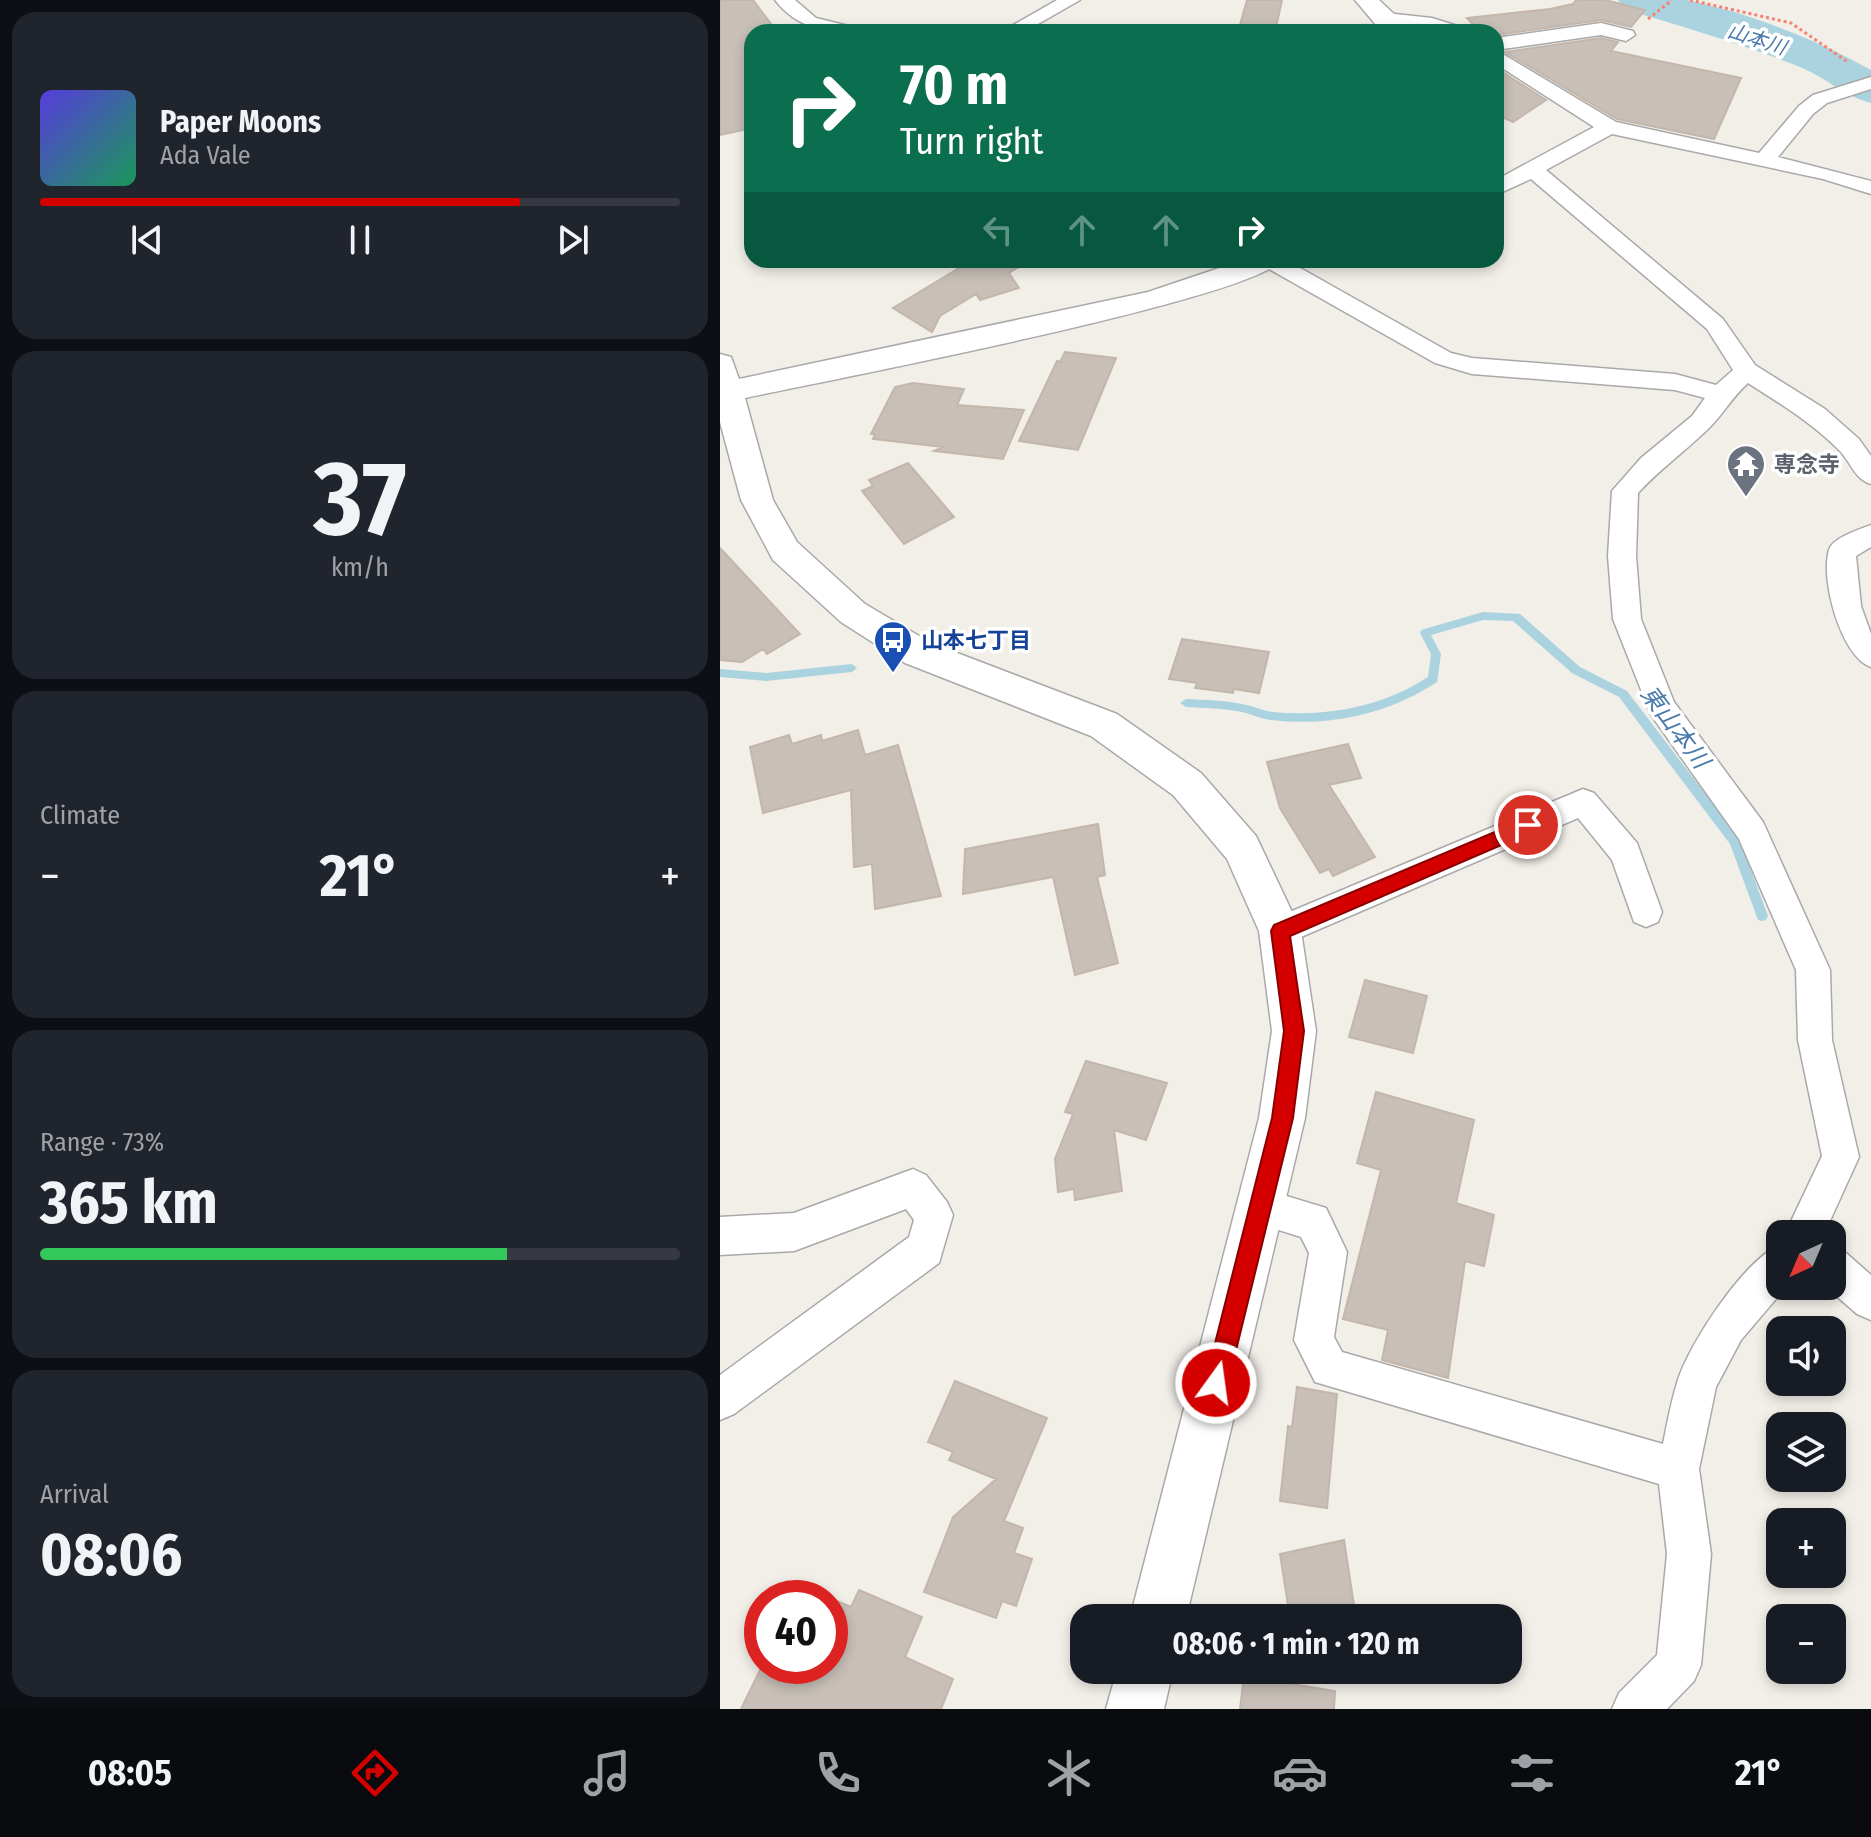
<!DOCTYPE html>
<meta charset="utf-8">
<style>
:root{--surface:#171b24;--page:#20242c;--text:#f1f3f6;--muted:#9ea1a6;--line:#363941;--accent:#d40000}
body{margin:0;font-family:"Fira Sans Condensed","Noto Sans JP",sans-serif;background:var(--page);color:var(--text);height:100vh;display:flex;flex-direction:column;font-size:30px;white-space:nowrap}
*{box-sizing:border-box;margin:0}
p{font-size:26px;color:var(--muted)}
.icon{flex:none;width:44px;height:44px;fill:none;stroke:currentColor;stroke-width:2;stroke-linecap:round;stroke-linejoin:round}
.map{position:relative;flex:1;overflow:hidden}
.panel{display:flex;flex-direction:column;gap:12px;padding:12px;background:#0d0f14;width:720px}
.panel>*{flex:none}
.guide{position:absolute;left:24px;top:24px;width:760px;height:244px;border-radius:24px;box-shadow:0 4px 12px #0003;background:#0b6e4f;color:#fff;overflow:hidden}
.needle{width:52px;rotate:224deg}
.buttons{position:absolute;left:1046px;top:1220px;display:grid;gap:16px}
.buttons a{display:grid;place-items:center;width:80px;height:80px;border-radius:16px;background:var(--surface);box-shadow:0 4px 12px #0003;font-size:40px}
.speed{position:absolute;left:24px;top:1580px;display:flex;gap:16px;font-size:40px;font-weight:700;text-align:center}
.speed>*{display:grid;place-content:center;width:104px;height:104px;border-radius:50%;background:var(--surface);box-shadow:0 4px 12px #0003;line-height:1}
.speed .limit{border:12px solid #d22;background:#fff;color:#111}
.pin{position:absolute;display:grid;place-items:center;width:68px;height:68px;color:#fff;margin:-34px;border:4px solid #fff;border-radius:50%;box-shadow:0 2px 8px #0007}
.me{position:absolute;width:88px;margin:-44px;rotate:14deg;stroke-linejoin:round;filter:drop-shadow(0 0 6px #0008)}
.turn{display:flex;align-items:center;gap:28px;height:168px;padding:0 24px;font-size:36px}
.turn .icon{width:104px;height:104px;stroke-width:2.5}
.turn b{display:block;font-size:56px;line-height:68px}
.lanes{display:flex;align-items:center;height:76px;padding:0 24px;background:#0003;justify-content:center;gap:40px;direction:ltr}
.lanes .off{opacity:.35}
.big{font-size:60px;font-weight:700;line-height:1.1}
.panel .widget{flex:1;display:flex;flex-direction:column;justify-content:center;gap:12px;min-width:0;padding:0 28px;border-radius:24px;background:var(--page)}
.panel .dial{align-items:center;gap:0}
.dial b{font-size:104px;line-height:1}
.song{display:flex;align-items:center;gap:24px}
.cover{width:96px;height:96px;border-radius:12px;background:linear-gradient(135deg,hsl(250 70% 55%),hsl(150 70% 35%))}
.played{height:8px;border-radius:4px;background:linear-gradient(90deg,var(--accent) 75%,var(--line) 75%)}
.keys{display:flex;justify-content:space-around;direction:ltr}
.heat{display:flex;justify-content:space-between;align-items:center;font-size:44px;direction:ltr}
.charge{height:12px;border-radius:6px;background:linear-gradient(90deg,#34c759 73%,var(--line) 0)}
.trip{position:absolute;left:350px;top:1604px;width:452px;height:80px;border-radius:24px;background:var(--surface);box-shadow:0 4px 12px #0003;font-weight:700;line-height:80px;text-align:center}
.menu{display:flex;height:128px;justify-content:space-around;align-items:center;background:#090b0e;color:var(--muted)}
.menu .icon{width:56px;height:56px}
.menu .current{color:var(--accent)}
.menu b{font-size:36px;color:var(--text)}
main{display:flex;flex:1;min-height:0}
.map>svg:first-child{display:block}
</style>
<main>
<section class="panel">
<div class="widget">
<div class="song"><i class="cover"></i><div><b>Paper Moons</b><p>Ada Vale</p></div></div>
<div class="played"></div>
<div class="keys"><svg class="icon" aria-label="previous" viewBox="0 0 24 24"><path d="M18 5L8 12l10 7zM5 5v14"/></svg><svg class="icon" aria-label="pause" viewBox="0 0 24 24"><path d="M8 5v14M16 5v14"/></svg><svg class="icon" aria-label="next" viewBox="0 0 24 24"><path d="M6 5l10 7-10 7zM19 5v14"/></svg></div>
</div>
<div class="widget dial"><b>37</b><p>km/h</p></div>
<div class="widget"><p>Climate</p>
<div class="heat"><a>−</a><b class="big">21°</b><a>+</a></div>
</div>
<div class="widget"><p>Range · 73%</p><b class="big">365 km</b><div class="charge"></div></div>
<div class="widget"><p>Arrival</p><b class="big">08:06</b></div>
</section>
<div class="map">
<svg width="1151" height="1709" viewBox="0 0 1151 1709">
<rect width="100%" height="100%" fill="#f2efe9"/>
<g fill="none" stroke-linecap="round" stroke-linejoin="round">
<path fill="#aad3df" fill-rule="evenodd" d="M763,612L800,614L860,667L907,691L1019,838L1048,916L1046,920L1042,921L1038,920L1010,844L899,697L852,673L793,621L763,620L711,635L721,654L717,682C669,714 609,727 551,720C541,719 532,714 522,712C503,708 484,708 466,707L460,703L466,699C485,700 504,700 522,704C532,706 542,710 552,712C607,717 662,707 708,677L711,654L700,633L701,630Z
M132,664L137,668L132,672L46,681L0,677V669L46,673Z"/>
<path fill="#aad3df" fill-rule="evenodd" d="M898,0C920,0 945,0 966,0C1025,11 1100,41 1151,70V103C1124,96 1105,77 1080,67C1023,44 963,27 904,9Z"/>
</g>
<path fill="#c7bfb8" stroke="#c4b6ab" stroke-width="2" d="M0,0H33L57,32H32V128L0,135Z
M527,0H562L555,32H518Z
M856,0H885L925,10L911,27L881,20L776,35V32H760L747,18L830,9L853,4Z
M881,38L898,42L891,51L1021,78L994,139L897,119L785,52Z
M776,68L826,100L793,122L776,114Z
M234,260H310L289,273L299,288L260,300L256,294L220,316L212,332L173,308L239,268Z
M345,352L396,358L358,450L299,441L337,361L340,362Z
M193,383L244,389L237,405L304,410L283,459L214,451L223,447L153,439L155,434H151L175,387Z
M188,463L234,517L184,544L142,491L153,486L149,480Z
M0,548L80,634L47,654L43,649L22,662L0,660Z
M462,639L549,652L539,693L514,689L513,693L475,688L477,683L449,679Z
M138,730L145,755L178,745L221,896L155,909L152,864L134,867L131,790L43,813L30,747L69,735L72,744L101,735L102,741Z
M628,744L641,778L609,785L655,857L613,876L609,869L600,873L560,808L547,762Z
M378,824L385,875L377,877L398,963L355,975L333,877L243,894L245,849Z
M645,980L707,996L693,1053L629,1037Z
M366,1061L447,1083L426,1140L394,1130L402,1191L355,1200L354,1189L338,1192L335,1159L353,1114L345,1112Z
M656,1092L754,1120L736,1203L774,1215L764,1266L745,1261L728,1378L662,1360L668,1330L623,1319L661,1170L637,1163Z
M235,1381L327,1418L284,1521L303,1528L294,1553L312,1559L296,1606L282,1601L276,1618L204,1592L233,1517L276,1479L229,1460L233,1452L208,1442Z
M577,1387L617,1394L607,1508L560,1501L568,1426L572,1427Z
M624,1540L636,1618H570L560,1554Z
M139,1590L202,1617L185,1657L233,1679L221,1709H21L42,1666H110V1598L131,1607Z
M524,1676L615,1691L614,1709H520Z"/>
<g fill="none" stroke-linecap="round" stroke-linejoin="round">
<defs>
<path id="minor" d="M55,0H75L96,18L137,28L139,32C104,32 78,29 55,0Z
M337,0H360L304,32H281Z
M666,13L712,18L744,28L746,32H718L659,23L657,19Z
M881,23L913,31L915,35L906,41L881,35L776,50V38Z
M776,50L896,122L1039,153L1079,106L1093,95L1151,77V89L1107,103L1093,114L1058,157L1151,181V194L1103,179L892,134L826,170L1003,319L1035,365L1105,409L1139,439L1151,456V484C1134,479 1130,460 1118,449C1091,422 1059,403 1028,383C1012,397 1002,416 987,430C964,452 939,470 918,493L916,556L921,619L954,702L1043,822L1110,970L1112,1040L1139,1157L1104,1234H1065L1102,1156L1078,1040L1076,970L1019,839L931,715L893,619L888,556L892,491L921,458L972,416L985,398L955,390L752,374L715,363L542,265L539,260H566L731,353L752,358L955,374L996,385L1013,370L987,329L811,179L776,195V180L874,127L776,64Z
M1151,525V547L1136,556L1141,606L1151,634V667C1121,657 1100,579 1109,550C1112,538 1140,529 1151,525Z
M863,789L874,793L917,843L942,912L938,922L926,927L914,922L892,860L858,818L560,946L548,941L543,931L548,921Z
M193,1169L206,1175L227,1202L233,1215L219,1263L14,1414L0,1420V1375L189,1237L194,1220L186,1209L74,1251L0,1255V1217L74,1213Z
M540,1188L606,1208L627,1252L614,1337L622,1352L943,1444C947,1424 951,1402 957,1383C968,1345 1024,1260 1060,1245V1286H1067L1021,1340L996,1387L979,1469L991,1554L981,1665L974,1681L947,1709H892L899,1693L937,1655L947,1554L939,1484L595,1382L574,1340L589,1253L581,1237L527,1220L521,1207L527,1194Z
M1112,1248L1126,1253L1151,1275V1320L1137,1314L1105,1286H1112Z"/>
<path id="tertiary" d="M635,0H659L674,14L686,32H662Z
M523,260H561C534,299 98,382 25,398L53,500L77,542L145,604L211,643L397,714L481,773L536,836L581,931L596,1031L585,1118L466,1618H410L539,1118L552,1031L539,931L507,859L453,795L371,736L185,663L121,622L53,560L21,500L0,422V354L11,357L19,379L428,292Z
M397,1670H453L444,1709H386Z"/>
</defs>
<use href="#minor" stroke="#a9a9a9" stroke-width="3"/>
<use href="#tertiary" stroke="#a9a9a9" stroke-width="3"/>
<path stroke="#fa8072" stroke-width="3" stroke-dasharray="3 3" stroke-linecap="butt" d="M970,0L1071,23L1128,62
M928,19L952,0"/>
<use href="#minor" fill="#fff" fill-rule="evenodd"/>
<use href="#tertiary" fill="#fff" fill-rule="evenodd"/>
</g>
<path fill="#d40000" stroke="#8a0000" stroke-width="2" d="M808,818L814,820L817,825L814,831L570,936L584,1031L573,1118L508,1383L504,1391L496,1395L488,1391L485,1383L552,1118L564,1031L551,931L554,925Z"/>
<defs>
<symbol id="temple-pin" viewBox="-11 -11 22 30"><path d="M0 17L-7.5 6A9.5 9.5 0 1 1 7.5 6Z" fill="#6b7280" stroke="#fff"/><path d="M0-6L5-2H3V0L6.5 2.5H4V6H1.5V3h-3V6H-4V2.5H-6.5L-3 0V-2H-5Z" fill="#fff"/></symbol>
<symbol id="bus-pin" viewBox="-11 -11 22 30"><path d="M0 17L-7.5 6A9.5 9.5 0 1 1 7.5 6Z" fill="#1a4fb4" stroke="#fff"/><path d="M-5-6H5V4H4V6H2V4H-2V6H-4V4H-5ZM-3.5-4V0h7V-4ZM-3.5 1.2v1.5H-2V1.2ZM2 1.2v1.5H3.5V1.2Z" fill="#fff"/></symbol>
</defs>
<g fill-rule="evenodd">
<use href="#temple-pin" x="1004" y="442" width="44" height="60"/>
<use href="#bus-pin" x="151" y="618" width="44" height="60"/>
</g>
<g text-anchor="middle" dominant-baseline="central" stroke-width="7" stroke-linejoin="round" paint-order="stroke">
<g font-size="20" font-style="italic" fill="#4a7aab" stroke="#fff">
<text transform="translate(1037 39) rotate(18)">山本川</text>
</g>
<g font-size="22" font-weight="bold" fill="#5b616d" stroke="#fff" text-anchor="start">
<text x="1054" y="464">専念寺</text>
</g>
<g font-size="22" font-weight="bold" fill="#164399" stroke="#fff" text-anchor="start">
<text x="201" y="640">山本七丁目</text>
</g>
<g font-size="24" font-style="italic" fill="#4a7aab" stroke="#fff">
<text transform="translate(955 727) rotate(53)">東山本川</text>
</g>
</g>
</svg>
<div class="buttons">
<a><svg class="needle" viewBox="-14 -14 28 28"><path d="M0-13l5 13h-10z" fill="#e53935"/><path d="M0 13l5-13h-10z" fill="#9ea1a6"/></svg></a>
<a><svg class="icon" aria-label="sound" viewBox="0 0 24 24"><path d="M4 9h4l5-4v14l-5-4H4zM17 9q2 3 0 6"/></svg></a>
<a><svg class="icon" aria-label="layers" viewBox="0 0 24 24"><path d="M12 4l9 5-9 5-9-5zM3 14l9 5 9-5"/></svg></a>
<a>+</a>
<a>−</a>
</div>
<div class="speed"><div class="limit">40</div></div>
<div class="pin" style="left:808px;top:825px;background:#d93025"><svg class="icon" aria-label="arrive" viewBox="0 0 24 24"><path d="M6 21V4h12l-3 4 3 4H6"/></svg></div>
<svg class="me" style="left:496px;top:1383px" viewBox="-20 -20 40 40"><circle r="17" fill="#d40000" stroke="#fff" stroke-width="3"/><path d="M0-11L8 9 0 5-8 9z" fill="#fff"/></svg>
<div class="trip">08:06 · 1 min · 120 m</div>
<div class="guide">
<div class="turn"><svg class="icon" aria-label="right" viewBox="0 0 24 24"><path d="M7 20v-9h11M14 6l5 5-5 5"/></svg><div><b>70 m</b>Turn right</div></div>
<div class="lanes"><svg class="icon off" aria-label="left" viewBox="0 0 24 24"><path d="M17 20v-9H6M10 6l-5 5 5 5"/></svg><svg class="icon off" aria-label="ahead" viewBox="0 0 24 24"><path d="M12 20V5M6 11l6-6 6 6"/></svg><svg class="icon off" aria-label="ahead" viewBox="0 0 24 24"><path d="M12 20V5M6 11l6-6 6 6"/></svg><svg class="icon" aria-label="right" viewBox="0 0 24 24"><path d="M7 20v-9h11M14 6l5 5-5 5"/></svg></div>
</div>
</div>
</main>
<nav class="menu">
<b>08:05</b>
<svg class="icon current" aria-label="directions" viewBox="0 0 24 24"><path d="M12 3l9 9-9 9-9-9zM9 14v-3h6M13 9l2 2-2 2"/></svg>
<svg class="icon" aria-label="music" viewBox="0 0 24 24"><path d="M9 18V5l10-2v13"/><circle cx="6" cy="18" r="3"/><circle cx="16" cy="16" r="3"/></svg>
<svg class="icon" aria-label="phone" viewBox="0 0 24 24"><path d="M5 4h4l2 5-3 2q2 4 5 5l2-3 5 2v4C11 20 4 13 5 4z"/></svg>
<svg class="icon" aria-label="climate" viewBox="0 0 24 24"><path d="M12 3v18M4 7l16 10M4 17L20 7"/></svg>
<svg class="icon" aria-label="car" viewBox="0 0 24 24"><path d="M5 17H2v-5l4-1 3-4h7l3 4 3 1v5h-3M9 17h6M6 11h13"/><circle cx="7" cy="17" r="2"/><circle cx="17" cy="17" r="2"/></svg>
<svg class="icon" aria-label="filters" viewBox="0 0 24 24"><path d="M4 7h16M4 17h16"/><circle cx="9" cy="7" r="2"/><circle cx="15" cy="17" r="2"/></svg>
<b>21°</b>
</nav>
